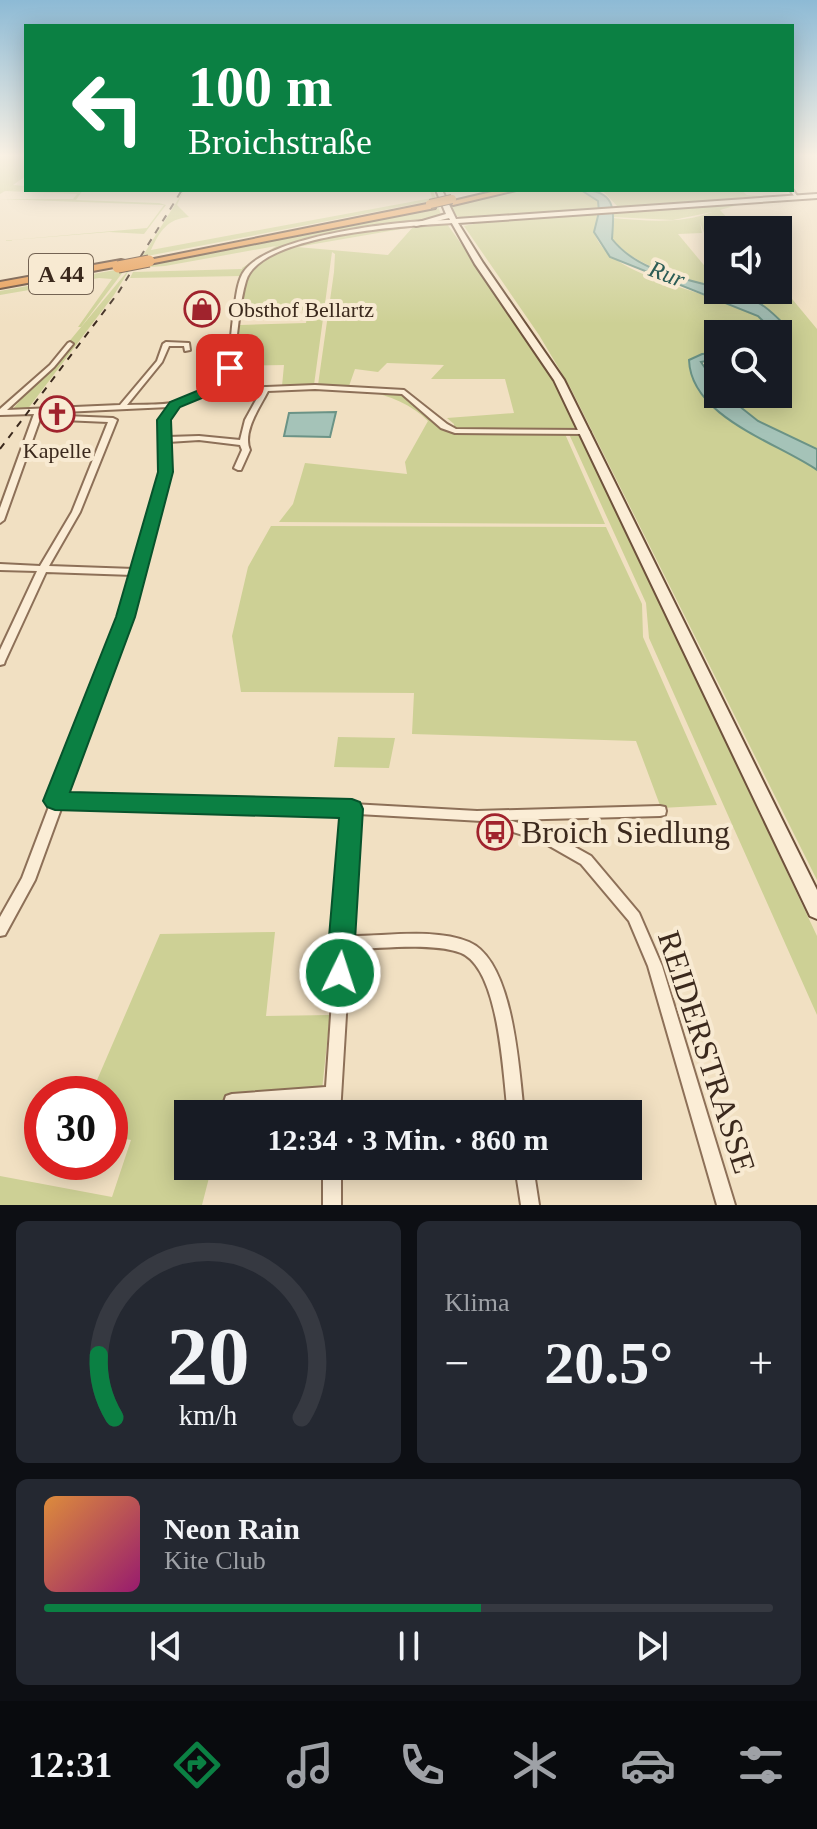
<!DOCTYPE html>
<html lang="de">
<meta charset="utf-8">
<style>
:root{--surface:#171b24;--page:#242831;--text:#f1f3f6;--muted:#9ea1a6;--line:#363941;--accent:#0b8043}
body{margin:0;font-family:"Times New Roman",serif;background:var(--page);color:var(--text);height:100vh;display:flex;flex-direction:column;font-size:30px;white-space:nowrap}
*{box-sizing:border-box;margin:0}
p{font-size:26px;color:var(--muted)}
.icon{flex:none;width:44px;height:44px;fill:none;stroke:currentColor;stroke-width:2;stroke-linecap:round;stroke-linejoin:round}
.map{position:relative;height:1205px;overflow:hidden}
.drawer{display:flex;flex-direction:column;gap:16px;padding:16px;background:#0d0f14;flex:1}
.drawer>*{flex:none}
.banner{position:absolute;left:24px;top:24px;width:770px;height:168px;border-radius:0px;box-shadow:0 4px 20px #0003;background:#0b8043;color:#fff;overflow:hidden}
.buttons{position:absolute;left:704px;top:216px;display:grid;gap:16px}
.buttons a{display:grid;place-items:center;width:88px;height:88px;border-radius:0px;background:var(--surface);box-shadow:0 4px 20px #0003;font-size:40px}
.speed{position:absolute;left:24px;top:1076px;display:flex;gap:16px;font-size:40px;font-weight:700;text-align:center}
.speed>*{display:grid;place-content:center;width:104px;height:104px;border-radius:50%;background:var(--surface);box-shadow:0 4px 20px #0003;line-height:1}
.speed .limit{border:12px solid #d22;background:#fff;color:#111}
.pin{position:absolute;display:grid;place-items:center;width:68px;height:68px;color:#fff;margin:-34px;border-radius:16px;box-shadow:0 4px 12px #0006}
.me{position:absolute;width:88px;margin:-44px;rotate:4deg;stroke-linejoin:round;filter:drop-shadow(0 0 6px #0008)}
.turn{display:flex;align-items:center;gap:28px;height:168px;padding:0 32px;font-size:36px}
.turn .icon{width:104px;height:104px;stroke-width:2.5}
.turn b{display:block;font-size:56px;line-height:68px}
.big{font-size:60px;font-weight:700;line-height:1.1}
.drawer .tile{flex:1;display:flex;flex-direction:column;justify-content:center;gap:12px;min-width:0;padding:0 28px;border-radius:12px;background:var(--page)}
.drawer .dial{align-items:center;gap:0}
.dial svg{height:208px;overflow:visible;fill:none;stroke:var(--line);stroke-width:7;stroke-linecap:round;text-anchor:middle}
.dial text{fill:var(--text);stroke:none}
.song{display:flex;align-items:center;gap:24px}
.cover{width:96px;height:96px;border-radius:12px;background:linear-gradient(135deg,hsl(30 70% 55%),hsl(320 70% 35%))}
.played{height:8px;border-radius:4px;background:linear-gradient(90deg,var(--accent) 60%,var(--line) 60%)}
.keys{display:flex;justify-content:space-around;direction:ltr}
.heat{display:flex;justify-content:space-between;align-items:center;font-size:44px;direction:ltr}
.drawer .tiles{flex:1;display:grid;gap:16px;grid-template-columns:1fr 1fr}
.tile:last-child{grid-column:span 2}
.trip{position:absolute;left:174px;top:1100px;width:468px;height:80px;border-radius:0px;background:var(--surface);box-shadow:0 4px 20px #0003;font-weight:700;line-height:80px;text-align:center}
.tab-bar{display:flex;height:128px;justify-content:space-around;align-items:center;background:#090b0e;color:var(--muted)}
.tab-bar .icon{width:56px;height:56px}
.tab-bar .current{color:var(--accent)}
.tab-bar b{font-size:36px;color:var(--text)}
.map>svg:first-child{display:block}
</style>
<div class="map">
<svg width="817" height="1205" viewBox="0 0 817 1205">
<rect width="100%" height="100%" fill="#f1e0c2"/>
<path fill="#cdd095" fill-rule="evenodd" d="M0,155H26V176L13,185L26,186V190H83L76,200L159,203L166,205L144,234L109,232L0,241L147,228L164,205L0,199H73L77,194L5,191L0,194Z
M184,190L177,205L189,217C167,219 160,231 151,250L432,198L430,190H433L436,200L142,257Z
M522,190H581L598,201L599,209L463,218L454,215L449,205Z
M602,190H741L747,195L769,196L618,207Z
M752,201L720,210L738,230H718V236L704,233L700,222L702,233L678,234L718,282V288C683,278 637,268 612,239V218C648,221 681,224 712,212L673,220L612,217L613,211Z
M438,207L442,217L436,220C386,226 313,231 269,252C259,257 251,264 243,269L245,270L242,276L130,278L133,272L242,269V268L276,246L165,266L136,268Z
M599,212L594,232C610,283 722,290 763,320L768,334H718V353L696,356L731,419L817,470V880L570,387L539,335L464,226L497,219Z
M447,224L534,346L579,430H454V424L447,418L514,413L505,379H431L444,365L387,363L378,372L355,369L349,386L318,385L334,272L335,254L332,252L314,385L282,386L284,365L234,366L240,325L306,323L308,310L242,312C244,301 243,285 248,275C267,237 401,224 447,224ZM413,227L388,255L297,247Z
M131,267L114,295L27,410L13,409Z
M126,268L81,327H78L112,279L99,278L0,295V291Z
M778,282L817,329V449L758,421L724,394H778V353L785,326L757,302L724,290H778Z
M367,391L401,394L449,431L565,434L605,524L279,522L293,504L305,463L407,474L405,462L428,421C413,405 388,395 367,391Z
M576,433L582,437L817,936V1015L649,638L646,603L569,434Z
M271,526L606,527L642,604L643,637L717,805L661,808L636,741L412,734L414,693L241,692L232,636L248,567Z
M338,737L395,738L389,768L334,767Z
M275,932L266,1016L330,1015L322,1090L230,1095L225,1114H188V1166H212L202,1205H0V1176L112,1197L131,1140L110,1136V1094H91L160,934Z"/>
<path fill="#a5c3b8" stroke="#6b9386" stroke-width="2" d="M581,190C617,190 614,210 612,239C646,282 713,279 757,302C768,307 776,317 785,325L788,342L778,353V334H768L766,324L758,316L610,257L594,232L599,212L598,201Z
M718,353V359L701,362L718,387V394H724L758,421L817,449V470C776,442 691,417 689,360L702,354Z
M336,412L330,437L284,436L289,413Z"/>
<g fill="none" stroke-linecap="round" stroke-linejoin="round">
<defs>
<path id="street" d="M792,189L798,197L794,196L790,190Z
M455,220L453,223C409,226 260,233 246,281C240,301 239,322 236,342C236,350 236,359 234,367C231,374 226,382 222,389L315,385L404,390L447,424L456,429L586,430L590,432L586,434L455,433L441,428L402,394L315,389L268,391C260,407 242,432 250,450L241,470H238L234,468L242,450L240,445L199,440L168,442L169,472L131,617L65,796L352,804L477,811L660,806L665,807L666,811L665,815L660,816L509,820L548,832L591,856L639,913L662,966L735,1205H717L648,966L629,921L581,864L539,840L487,824L482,821L358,814L351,936C387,936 435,928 469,942C514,961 519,1071 524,1114H508C503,1077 500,969 461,953C432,942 381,949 350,949L340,1114H324V1104L232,1110L226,1108L224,1102L226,1096L232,1094L326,1087L345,814L62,806L35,880L5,935L0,936V917L22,878L50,804L49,801L53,797L121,617L133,575L46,572L5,661L4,664L0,665V650L37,571L0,570V564L40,566L72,512L108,422L40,419L4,520L0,523V508L34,414L0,415V409L50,365L68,343L70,342L73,344L54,367L7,410L120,405L157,361L163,344L166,342L189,343L190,350L185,351L184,346H169L162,362L127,405C142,404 161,406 176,402C183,400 210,390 215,386C220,382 225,371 227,365C231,348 231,329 234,311C236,298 237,280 245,270C273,234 410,219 455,220ZM261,391L245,420L240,440L199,436L168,437C168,431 167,423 169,418C182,390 235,392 261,391ZM169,407L160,420L161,472L134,569L49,566L80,512L117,420L113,418L41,415L42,413Z
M323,1166H341V1205H323Z
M515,1166H533L539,1205H521Z"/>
<path id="secondary" d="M436,190H442L456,219L817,194V198L458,223L483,263L564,380L817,890V919L810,916L554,380L475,264L449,218L416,226L412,224L446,214Z"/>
<path id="highway" d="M500,190H516L453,205L449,202Z
M432,203L435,208L149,264L144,261Z
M121,260L125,261V265L0,288V282Z"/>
</defs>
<use href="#street" stroke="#8d7058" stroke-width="4"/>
<use href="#secondary" stroke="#6e513b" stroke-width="4"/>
<use href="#highway" stroke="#5a3e2c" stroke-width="4"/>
<use href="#street" fill="#fbedd6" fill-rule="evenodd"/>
<use href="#secondary" fill="#fbedd6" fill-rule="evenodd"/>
<use href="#highway" fill="#e6984d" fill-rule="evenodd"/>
<path stroke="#3b291d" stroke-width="2" stroke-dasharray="7 7" stroke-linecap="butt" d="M0,449L118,293L182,190"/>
<defs>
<path id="highway-bridge-far1" d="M430,204L452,199"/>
<path id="highway-bridge" d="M118,267L149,261"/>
</defs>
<use href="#highway-bridge-far1" stroke="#5a3e2c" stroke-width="10" stroke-linecap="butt"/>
<use href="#highway-bridge" stroke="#5a3e2c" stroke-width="13" stroke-linecap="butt"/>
<use href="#highway-bridge-far1" stroke="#e6984d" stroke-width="8"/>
<use href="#highway-bridge" stroke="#e6984d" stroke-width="11"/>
</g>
<linearGradient id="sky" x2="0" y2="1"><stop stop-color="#8dbad5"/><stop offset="0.48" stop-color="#f9f1e4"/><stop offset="1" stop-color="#f9f1e4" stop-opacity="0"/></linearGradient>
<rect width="817" height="324" fill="url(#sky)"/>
<path fill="#0b8043" stroke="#07532c" stroke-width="2" d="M225,365L236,368L224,389L180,407L171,420L173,472L135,617L70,792L352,799L360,802L363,809L353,973L349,982L340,986L330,982L326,973L339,818L55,810L47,807L43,801L116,617L158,472L157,420L170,402L214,384Z"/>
<defs>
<symbol id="shop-ring" viewBox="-11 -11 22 22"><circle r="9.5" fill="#f8ead2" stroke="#a0232d" stroke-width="1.5"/><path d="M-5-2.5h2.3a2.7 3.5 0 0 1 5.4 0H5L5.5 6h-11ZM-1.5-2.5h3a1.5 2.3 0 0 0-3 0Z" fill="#a0232d"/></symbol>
<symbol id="church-ring" viewBox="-11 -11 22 22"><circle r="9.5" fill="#f8ead2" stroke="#a0232d" stroke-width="1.5"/><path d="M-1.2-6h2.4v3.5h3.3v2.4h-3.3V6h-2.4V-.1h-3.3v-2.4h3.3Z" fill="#a0232d"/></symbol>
<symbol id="bus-ring" viewBox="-11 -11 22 22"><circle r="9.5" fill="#f8ead2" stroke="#a0232d" stroke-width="1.5"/><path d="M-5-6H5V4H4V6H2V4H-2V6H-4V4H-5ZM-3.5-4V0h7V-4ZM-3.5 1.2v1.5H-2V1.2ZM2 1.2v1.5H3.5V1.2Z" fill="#a0232d"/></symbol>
</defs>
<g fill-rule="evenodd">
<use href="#shop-ring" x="182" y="289" width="40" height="40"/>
<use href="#church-ring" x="37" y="394" width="40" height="40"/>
<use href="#bus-ring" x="475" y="812" width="40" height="40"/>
</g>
<g text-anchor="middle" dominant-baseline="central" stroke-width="8" stroke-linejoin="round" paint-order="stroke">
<g font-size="22" fill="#3b291d" stroke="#f8ead2" text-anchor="start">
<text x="228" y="309">Obsthof Bellartz</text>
<text x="57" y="450" text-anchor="middle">Kapelle</text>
</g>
<rect fill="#f8ead2" stroke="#746353" stroke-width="2" x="29" y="254" width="64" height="40" rx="6"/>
<g font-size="24" font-weight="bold" fill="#3b291d">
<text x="61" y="274">A 44</text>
</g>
<g font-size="24" font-style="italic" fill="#2b5c55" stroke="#f8ead2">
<text transform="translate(667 274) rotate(21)">Rur</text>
</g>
<g font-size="32" fill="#3b291d" stroke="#f8ead2" text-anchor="start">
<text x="521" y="832">Broich Siedlung</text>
</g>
<g font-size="32" fill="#3b291d" stroke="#f8ead2">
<text transform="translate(707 1052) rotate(72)">REIDERSTRASSE</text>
</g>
</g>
</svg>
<div class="buttons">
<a><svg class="icon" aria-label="sound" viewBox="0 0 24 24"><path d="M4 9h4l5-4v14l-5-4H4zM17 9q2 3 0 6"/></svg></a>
<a><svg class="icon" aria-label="search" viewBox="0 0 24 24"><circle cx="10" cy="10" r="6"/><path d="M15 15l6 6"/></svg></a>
</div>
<div class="speed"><div class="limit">30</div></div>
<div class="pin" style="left:230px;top:368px;background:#d93025"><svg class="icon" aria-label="arrive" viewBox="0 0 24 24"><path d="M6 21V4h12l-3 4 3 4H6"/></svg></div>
<svg class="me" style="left:340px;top:973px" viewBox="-20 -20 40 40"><circle r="17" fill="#0b8043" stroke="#fff" stroke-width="3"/><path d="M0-11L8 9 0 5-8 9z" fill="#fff"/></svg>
<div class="trip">12:34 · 3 Min. · 860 m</div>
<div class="banner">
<div class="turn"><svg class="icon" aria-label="left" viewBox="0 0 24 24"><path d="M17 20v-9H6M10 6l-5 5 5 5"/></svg><div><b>100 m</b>Broichstraße</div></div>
</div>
</div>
<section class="drawer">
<div class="tiles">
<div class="tile dial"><svg viewBox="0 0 100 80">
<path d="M14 69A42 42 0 1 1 86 69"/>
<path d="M14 69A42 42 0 0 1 8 45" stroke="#0b8043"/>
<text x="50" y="56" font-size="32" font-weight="700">20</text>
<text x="50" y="72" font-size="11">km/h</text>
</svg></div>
<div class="tile"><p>Klima</p>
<div class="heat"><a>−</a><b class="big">20.5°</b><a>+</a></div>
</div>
<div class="tile">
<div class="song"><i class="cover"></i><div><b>Neon Rain</b><p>Kite Club</p></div></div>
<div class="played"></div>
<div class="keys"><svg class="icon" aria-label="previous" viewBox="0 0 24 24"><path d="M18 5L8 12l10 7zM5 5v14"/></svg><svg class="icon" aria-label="pause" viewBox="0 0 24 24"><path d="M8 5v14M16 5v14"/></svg><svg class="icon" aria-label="next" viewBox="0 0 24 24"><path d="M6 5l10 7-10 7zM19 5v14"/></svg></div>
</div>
</div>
</section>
<nav class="tab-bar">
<b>12:31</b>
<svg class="icon current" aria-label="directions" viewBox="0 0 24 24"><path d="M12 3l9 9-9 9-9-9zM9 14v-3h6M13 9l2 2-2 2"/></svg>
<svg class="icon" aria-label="music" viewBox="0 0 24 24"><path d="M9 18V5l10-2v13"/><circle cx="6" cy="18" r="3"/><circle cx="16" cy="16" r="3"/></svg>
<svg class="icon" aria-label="phone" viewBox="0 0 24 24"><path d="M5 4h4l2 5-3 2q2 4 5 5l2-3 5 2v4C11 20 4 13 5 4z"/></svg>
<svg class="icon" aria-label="climate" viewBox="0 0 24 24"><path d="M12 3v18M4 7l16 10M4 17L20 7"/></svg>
<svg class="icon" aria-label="car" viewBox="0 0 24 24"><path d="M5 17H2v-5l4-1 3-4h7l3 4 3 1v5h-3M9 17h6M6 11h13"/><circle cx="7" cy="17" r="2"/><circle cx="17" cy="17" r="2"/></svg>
<svg class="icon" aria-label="filters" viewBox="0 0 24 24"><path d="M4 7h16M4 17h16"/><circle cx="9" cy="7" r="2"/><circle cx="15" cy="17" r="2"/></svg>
</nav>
